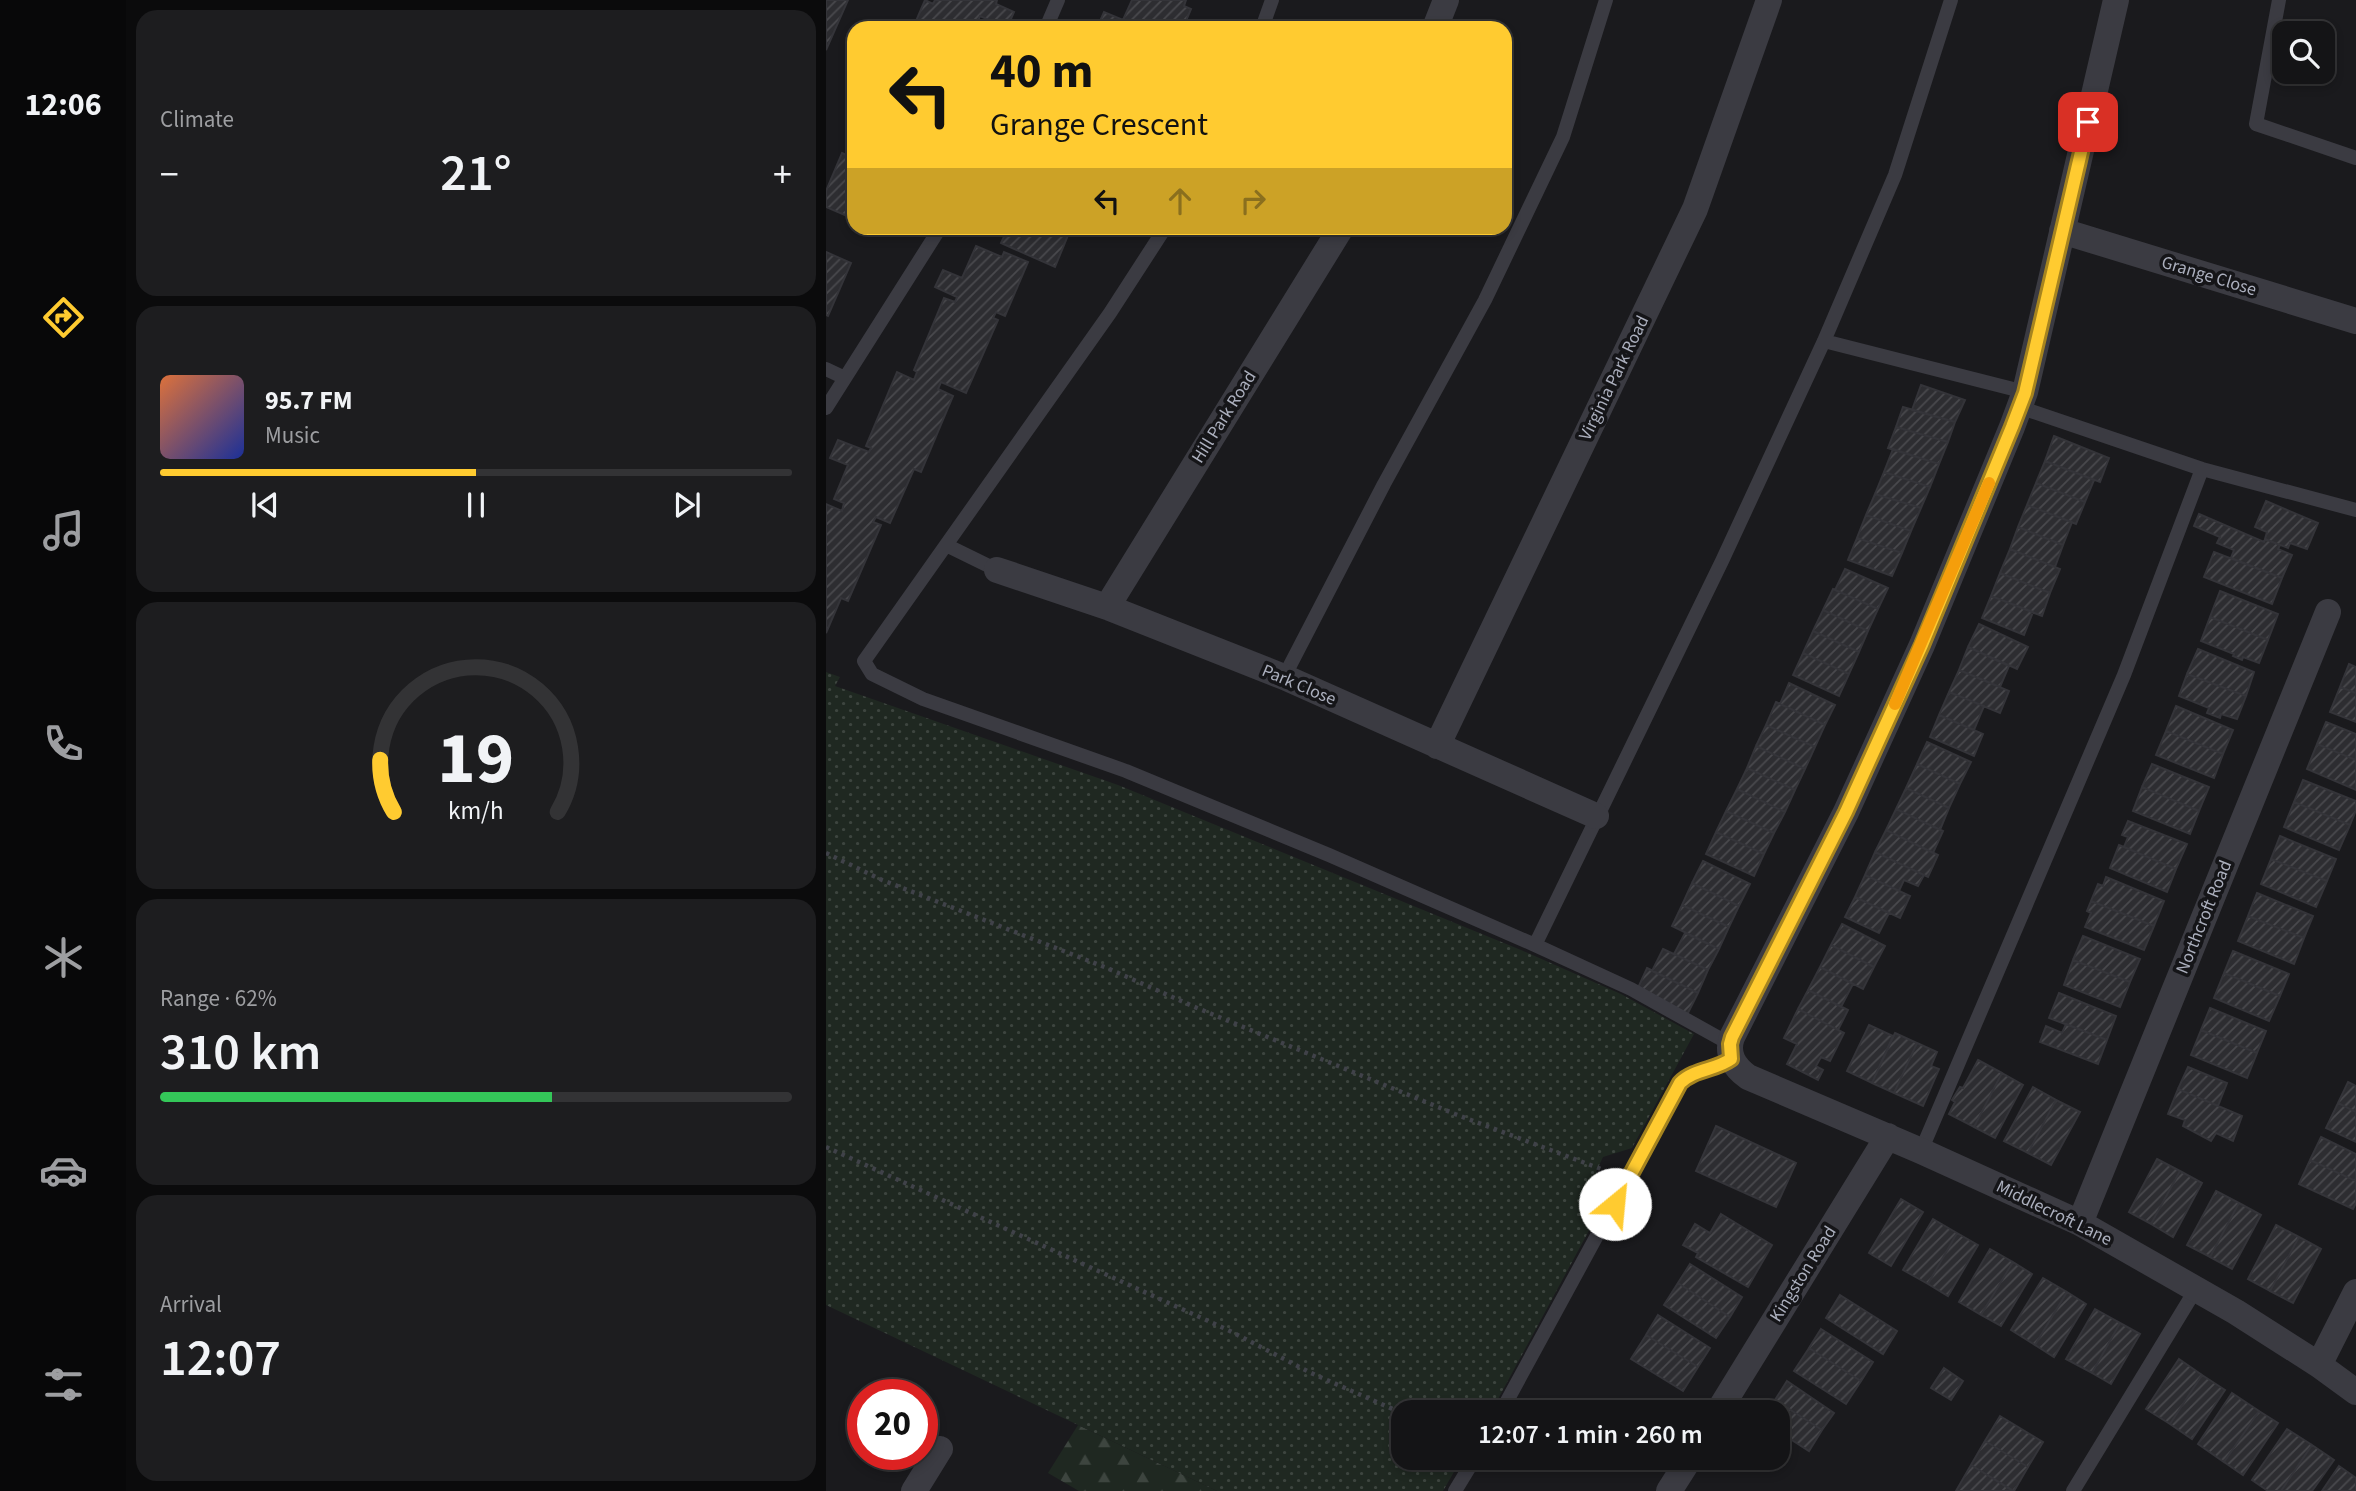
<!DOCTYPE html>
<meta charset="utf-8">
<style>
:root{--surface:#141416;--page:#1d1d1f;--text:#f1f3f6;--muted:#9d9ea1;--line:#333335;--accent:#ffcb30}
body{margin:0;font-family:"Source Sans 3",sans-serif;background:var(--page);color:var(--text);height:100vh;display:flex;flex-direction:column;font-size:26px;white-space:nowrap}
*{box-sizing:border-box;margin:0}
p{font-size:23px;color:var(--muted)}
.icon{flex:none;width:38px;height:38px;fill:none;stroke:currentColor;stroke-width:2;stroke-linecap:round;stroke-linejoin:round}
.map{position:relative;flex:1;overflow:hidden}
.drawer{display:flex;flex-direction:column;gap:10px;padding:10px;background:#0b0b0c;width:700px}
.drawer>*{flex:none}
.hud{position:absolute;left:21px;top:21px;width:665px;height:214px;border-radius:21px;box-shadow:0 4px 10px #0003,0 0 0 2px var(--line);background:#ffcb30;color:#111;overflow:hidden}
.fabs{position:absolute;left:1446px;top:21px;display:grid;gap:14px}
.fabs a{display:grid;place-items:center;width:63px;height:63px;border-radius:14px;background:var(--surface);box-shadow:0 4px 10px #0003,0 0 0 2px var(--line);font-size:35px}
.speed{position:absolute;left:21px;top:1379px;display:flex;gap:14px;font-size:35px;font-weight:700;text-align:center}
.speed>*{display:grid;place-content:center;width:91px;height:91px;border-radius:50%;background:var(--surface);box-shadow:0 4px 10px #0003,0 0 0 2px var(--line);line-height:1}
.speed .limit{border:10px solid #d22;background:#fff;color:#111}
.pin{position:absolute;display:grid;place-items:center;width:60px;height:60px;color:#fff;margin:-30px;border-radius:14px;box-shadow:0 4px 10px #0006}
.me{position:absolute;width:77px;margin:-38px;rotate:28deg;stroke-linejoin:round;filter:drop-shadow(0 0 5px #0008)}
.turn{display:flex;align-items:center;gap:24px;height:147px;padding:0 28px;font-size:32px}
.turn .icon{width:91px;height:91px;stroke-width:2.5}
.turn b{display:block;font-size:49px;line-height:60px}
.lanes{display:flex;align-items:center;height:66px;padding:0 28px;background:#0003;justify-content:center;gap:35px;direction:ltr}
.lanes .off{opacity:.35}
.big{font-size:52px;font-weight:600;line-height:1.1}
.drawer .widget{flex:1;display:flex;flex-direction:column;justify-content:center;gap:10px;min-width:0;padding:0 24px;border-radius:21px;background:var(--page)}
.drawer .dial{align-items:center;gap:0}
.dial svg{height:182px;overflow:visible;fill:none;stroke:var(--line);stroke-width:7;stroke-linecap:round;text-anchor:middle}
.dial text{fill:var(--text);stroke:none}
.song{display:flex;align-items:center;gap:21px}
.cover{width:84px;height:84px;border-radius:10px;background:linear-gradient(135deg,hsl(20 70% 55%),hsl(230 70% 35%))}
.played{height:7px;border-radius:4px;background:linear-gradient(90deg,var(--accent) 50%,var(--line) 50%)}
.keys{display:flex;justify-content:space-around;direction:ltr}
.heat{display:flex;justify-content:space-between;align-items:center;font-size:38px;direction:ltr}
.charge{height:10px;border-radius:5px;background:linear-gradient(90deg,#34c759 62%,var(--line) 0)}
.trip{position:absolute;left:565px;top:1400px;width:399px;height:70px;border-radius:21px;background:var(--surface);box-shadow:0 4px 10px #0003,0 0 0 2px var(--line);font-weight:600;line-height:70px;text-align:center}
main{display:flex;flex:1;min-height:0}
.tabs{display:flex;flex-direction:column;width:126px;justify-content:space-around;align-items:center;background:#080809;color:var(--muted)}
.tabs .icon{width:49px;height:49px}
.tabs .current{color:var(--accent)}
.tabs b{font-size:32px;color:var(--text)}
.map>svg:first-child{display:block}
</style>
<main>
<nav class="tabs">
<b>12:06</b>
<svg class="icon current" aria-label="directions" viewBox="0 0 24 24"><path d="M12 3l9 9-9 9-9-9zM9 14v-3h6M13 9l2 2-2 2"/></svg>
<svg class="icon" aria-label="music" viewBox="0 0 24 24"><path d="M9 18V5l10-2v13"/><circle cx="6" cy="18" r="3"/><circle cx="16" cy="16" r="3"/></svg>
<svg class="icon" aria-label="phone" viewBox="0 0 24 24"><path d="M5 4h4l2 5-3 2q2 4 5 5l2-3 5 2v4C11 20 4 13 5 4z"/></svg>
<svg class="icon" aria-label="climate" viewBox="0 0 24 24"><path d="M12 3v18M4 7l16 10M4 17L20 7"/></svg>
<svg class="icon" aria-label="car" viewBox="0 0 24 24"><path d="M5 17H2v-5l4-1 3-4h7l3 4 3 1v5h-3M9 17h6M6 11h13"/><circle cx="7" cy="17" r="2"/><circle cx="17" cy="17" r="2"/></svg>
<svg class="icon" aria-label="filters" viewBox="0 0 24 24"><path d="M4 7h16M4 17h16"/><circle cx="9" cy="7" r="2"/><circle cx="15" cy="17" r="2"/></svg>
</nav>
<section class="drawer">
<div class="widget"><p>Climate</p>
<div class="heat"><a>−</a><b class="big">21°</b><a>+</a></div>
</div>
<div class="widget">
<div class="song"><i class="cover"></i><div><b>95.7 FM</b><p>Music</p></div></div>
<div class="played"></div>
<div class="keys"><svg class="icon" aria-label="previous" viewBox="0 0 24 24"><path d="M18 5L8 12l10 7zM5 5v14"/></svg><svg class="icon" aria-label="pause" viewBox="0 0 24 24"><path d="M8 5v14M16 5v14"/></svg><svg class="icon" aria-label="next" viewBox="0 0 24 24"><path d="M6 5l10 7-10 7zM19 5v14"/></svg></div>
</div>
<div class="widget dial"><svg viewBox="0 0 100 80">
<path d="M14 69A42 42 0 1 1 86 69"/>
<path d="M14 69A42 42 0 0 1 8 46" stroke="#ffcb30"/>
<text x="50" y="56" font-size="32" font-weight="700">19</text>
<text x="50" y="72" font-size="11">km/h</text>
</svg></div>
<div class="widget"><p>Range · 62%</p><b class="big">310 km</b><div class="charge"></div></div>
<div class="widget"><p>Arrival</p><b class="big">12:07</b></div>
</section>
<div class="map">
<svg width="1530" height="1491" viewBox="0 0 1530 1491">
<defs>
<pattern id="forest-firs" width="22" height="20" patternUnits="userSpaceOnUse" patternTransform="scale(1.75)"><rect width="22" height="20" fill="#1f2821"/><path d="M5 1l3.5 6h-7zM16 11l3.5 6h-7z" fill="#3d453f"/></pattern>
<pattern id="park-dots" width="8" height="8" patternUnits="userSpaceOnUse" patternTransform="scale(1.75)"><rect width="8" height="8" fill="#1f2821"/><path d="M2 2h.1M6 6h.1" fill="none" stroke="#3d453f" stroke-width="1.8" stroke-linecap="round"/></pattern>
<pattern id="building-hatch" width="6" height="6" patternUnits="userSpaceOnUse" patternTransform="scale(1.75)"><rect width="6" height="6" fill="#2d2d31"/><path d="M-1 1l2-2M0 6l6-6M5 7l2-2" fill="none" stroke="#49494d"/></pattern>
</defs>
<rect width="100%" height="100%" fill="#1a1a1d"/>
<path fill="url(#forest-firs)" d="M252,1425L391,1491H253L222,1473Z"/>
<path fill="url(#park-dots)" d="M0,672L14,677L9,686L292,785L695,950L795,994L868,1034L806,1148L777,1157L770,1172L786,1188L665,1412H578V1458H636L617,1491H391L0,1305Z"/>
<path fill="url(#building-hatch)" stroke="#343439" stroke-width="2" d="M0,0H22L0,50Z
M99,0L107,4L109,0H171L170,4L188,12L181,28L154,16L149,28H87Z
M306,0H360L358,6L365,9L357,28H271L278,12L297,20Z
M16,153L28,159V219L0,207V191Z
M182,228H245L229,267L175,243Z
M150,246L176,257L178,252L202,262L179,316L170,312L167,318L172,320L140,393L115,382L112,389L127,396L95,472L88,469L64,523L50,517L47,522L55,525L22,601L15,598L0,633V504L16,511L18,503L8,499L22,465L4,458L12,440L43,452L45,448L40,446L71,372L88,380L91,372L88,370L118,298L129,302L131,297L109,287L117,270L136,278Z
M0,252L25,263L2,316L0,315Z
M1095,385L1139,400L1129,422L1086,410Z
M1077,407L1129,422L1122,442L1070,427Z
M1070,427L1122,442L1113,464L1062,448Z
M1228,436L1283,458L1274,482L1219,461Z
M1067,449L1113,464L1104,487L1058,472Z
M1219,461L1268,480L1259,502L1210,483Z
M1058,472L1104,487L1095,508L1049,494Z
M1210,483L1259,502L1250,524L1201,505Z
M1049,494L1095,508L1085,531L1040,515Z
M1440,501L1492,523L1481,549L1464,543L1462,548L1439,539L1441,532L1429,527Z
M1201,505L1246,522L1237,545L1192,527Z
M1373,514L1438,542L1439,539L1454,545L1452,549L1466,555L1456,578L1405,558L1408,550L1391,543L1394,537L1368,526Z
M1040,515L1085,531L1076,553L1031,538Z
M1192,527L1237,545L1229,567L1184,549Z
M1031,538L1076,553L1066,576L1022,560Z
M1184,549L1234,569L1224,593L1174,573Z
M1388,552L1456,578L1446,604L1378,577Z
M1019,569L1062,588L1052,609L1009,590Z
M1174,573L1224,593L1216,616L1165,596Z
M1007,589L1052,609L1042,631L997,610Z
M1394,591L1452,614L1442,640L1384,617Z
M1165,596L1207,612L1198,635L1156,618Z
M997,610L1042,631L1033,652L987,631Z
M1384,617L1442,640L1433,663L1417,657L1416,660L1407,656L1408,654L1375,641Z
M1153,624L1202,647L1191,669L1142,647Z
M987,631L1033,652L1023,674L977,653Z
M1142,647L1183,666L1174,687L1133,670Z
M1372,649L1428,672L1420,696L1361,674Z
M977,653L1023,674L1013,696L967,675Z
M1523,664L1530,667V693L1514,687Z
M1133,670L1183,691L1174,713L1123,692Z
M1361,674L1420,696L1411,719L1395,714L1394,718L1381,713L1383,708L1353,696Z
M963,683L1009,705L999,725L954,704Z
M1514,687L1530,693V722L1504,712Z
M1123,692L1158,706L1148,730L1113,715Z
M950,702L999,725L989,747L940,725Z
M1350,706L1407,730L1397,754L1340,731Z
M1113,715L1157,734L1148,756L1104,737Z
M1500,722L1530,734V760L1491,744Z
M940,725L989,747L979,769L930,746Z
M1340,731L1397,754L1388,778L1330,755Z
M1101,742L1145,762L1134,784L1091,764Z
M1491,744L1530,760V790L1481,769Z
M930,746L979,769L969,790L921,768Z
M1091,764L1134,784L1123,808L1080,788Z
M1326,764L1383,787L1373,811L1316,787Z
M921,768L969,790L959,812L911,789Z
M1477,780L1530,801V810L1524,825L1468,802Z
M1316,787L1373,811L1364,834L1307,811Z
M1080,788L1123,808L1114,830L1070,809Z
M911,789L959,812L948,833L900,811Z
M1468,802L1524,825L1513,850L1458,827Z
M1070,809L1117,831L1107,853L1060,830Z
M900,811L948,833L938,854L890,832Z
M1302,821L1361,844L1350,869L1298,847L1302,837L1296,835Z
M1060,830L1112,855L1102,877L1049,852Z
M890,832L938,854L928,876L880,854Z
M1454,836L1510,859L1501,881L1445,859Z
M1293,845L1350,869L1341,892L1284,868Z
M1049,852L1098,875L1092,886L1078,880L1073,891L1039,875Z
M1445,859L1501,881L1490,907L1435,884Z
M877,861L924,884L913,906L866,883Z
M1039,875L1084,896L1074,918L1029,897Z
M1280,877L1338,901L1328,926L1265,901L1272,884L1277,886Z
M866,883L913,906L903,927L856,905Z
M1431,893L1487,916L1478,938L1422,916Z
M1029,897L1063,913L1053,933L1019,917Z
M1265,901L1328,926L1318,950L1259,927L1265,913L1261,911Z
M856,905L903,927L893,949L846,926Z
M1422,916L1478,938L1468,964L1412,941Z
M1016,924L1059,946L1048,967L1005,945Z
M859,933L893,949L882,970L848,954Z
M1257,936L1314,959L1304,982L1247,960Z
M1005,945L1048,967L1037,989L994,967Z
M837,949L882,970L872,993L826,971Z
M1407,951L1463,974L1454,996L1398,973Z
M1247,960L1304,982L1294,1007L1238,985Z
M994,967L1027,984L1015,1007L982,990Z
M821,968L872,993L861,1015L811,990Z
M1398,973L1454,996L1443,1021L1388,998Z
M982,990L1022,1010L1012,1030L972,1009Z
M1233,993L1290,1016L1281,1040L1223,1018Z
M1384,1008L1440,1031L1431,1053L1375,1030Z
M972,1009L1018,1033L1004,1061L995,1057L990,1066L997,1070L992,1080L961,1064L971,1044L958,1038Z
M1240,1024L1281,1040L1272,1064L1214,1042L1220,1026L1236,1033Z
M1043,1025L1067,1036L1046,1083L1021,1071Z
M1375,1030L1431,1053L1421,1078L1365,1055Z
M1069,1033L1091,1043L1068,1093L1046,1083Z
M1091,1043L1111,1052L1105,1066L1113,1069L1097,1106L1068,1093Z
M1152,1060L1176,1073L1148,1127L1123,1114L1129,1102L1126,1100L1134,1087L1137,1088Z
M1362,1067L1401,1083L1392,1106L1352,1089Z
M1176,1073L1197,1085L1169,1138L1148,1127Z
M1522,1082L1530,1086V1112L1512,1103Z
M1207,1087L1230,1100L1202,1153L1178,1141Z
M1352,1089L1416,1116L1407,1141L1390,1133L1385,1141L1357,1126L1359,1120L1342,1114Z
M1230,1100L1254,1112L1225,1165L1202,1153Z
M1512,1103L1530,1112V1142L1500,1128Z
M890,1126L970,1163L950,1207L870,1171Z
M1495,1137L1530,1154V1181L1484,1160Z
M1331,1159L1354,1171L1325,1224L1303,1212Z
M1484,1160L1530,1181V1203L1527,1209L1473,1184Z
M1354,1171L1376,1183L1347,1237L1325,1224Z
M1390,1191L1413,1203L1384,1257L1361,1245Z
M1075,1199L1097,1212L1065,1266L1043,1253Z
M1413,1203L1435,1215L1406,1269L1384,1257Z
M895,1214L946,1245L922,1287L870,1257L872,1253L857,1245L869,1224L884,1233Z
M1107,1219L1131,1233L1102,1284L1077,1270Z
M1450,1225L1473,1237L1444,1291L1422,1279Z
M1131,1233L1152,1245L1122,1296L1102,1284Z
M1473,1237L1495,1249L1467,1303L1444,1291Z
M1164,1249L1187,1262L1155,1315L1133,1302Z
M1187,1262L1206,1274L1175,1326L1155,1315Z
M864,1264L916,1297L904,1317L852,1283Z
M1217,1278L1241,1292L1209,1345L1185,1330Z
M852,1283L904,1317L890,1338L838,1305Z
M1241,1292L1260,1304L1228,1357L1209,1345Z
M1014,1295L1071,1331L1057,1354L1000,1318Z
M1269,1309L1294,1323L1266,1373L1240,1359Z
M832,1315L884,1348L872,1367L820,1335Z
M1294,1323L1314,1334L1285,1384L1266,1373Z
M995,1329L1047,1362L1035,1381L983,1348Z
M820,1335L872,1367L857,1391L805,1359Z
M983,1348L1035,1381L1020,1404L968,1371Z
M1353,1359L1376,1375L1344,1424L1320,1409Z
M1118,1368L1137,1381L1125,1400L1105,1388Z
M1376,1375L1399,1390L1366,1439L1344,1424Z
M961,1381L1008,1413L996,1430L949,1400Z
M1406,1393L1433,1411L1398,1462L1372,1444Z
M949,1400L996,1430L983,1451L952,1431V1412H941Z
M1433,1411L1452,1423L1417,1475L1398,1462Z
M1174,1416L1217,1442L1202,1467L1159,1441Z
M1461,1429L1486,1445L1455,1491H1442L1426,1480Z
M1159,1441L1202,1467L1188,1491L1145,1465Z
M1486,1445L1508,1460L1486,1491H1455Z
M1145,1465L1187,1491H1130Z
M1513,1466L1530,1478V1491H1496Z"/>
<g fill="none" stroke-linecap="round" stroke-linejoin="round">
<path stroke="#404249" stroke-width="4.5" stroke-dasharray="3.5 5" stroke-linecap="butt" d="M0,853L56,880L281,968L371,1008L629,1114L783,1172
M0,1147L402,1330L485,1373L578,1414"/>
<path stroke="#3b3b42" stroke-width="14" d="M1453,0L1430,124L1530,158
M220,28L232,0
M436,28L446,0
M339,228L284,313L38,661L46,674L97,699L300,771L503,855L709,945L805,989L904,1044
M998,341L1199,392
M0,369L19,378
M1193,407L1376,469L1530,510
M0,408L114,228
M120,545L171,570
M458,677L558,484L659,300L737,137L780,0
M709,945L896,561L998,341L1069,175L1125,0
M1095,1151L1298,675L1376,469
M675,1412L854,1083C868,1069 890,1070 905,1059
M629,1491L649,1458
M1247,1491L1370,1289"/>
<path stroke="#3b3b42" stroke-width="26" d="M1290,0L1199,392L1186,427L1096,645L1020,812L906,1037C900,1054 908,1067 922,1077L1095,1151L1254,1223L1410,1312L1493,1365L1530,1392
M609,28L620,0
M1236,231L1530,321
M171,570L281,607L458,677L770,816
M281,607L515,228
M611,746L869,209L943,0
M1254,1223L1502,612
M1493,1365L1530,1292
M892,1412L1062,1136
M88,1491L114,1449
M843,1491L864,1458"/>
</g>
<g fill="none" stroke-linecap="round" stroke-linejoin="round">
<defs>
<path id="route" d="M789,1204L854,1083C868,1069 890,1070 905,1059L904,1044L906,1037L1020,812L1096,645L1186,427L1199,393L1262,122"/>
</defs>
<use href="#route" stroke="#a6841f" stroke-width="18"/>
<use href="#route" stroke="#ffcb30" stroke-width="12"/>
<path stroke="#f59e0b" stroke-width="12" d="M1069,704L1163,483"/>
</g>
<g text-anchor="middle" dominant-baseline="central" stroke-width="7" stroke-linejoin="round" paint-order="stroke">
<g font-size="18" fill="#abafbd" stroke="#151518">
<text transform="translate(1383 276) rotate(17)">Grange Close</text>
<text transform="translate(788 378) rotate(-64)">Virginia Park Road</text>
<text transform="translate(398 417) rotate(-58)">Hill Park Road</text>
<text transform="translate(473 685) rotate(23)">Park Close</text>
<text transform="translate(1378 917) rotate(-68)">Northcroft Road</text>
<text transform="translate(1228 1213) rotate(26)">Middlecroft Lane</text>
<text transform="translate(977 1274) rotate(-58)">Kingston Road</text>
</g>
</g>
</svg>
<div class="fabs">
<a><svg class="icon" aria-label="search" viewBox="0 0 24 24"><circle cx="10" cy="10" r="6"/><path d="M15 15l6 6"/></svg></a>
</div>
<div class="speed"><div class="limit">20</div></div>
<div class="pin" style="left:1262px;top:122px;background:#d93025"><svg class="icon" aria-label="arrive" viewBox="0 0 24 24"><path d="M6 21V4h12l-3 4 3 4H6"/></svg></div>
<svg class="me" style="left:789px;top:1204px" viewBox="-20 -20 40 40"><circle r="19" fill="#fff"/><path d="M0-13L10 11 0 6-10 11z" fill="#ffcb30"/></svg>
<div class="trip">12:07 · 1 min · 260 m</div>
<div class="hud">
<div class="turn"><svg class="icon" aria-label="left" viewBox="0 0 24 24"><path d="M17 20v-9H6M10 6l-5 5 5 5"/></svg><div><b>40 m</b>Grange Crescent</div></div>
<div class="lanes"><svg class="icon" aria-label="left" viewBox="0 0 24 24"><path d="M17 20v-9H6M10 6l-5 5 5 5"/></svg><svg class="icon off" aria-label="ahead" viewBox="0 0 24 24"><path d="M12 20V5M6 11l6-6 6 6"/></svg><svg class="icon off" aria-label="right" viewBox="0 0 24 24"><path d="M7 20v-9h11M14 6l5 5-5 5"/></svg></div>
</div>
</div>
</main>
